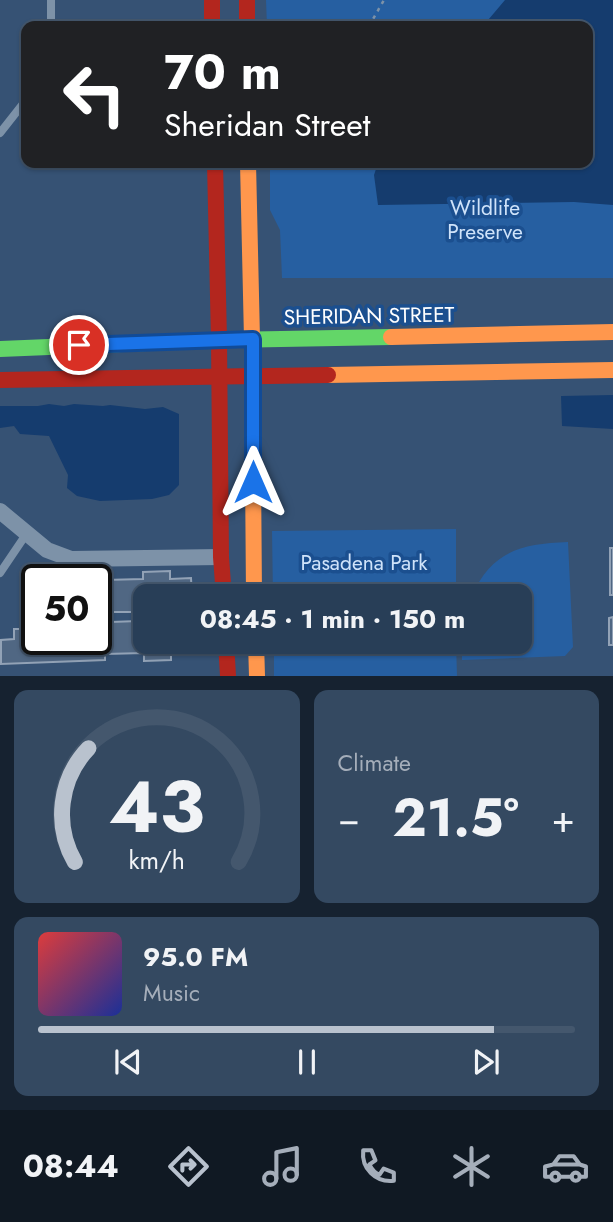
<!DOCTYPE html>
<meta charset="utf-8">
<style>
:root{--surface:#283e57;--page:#344961;--text:#f1f3f6;--muted:#a5aeba;--line:#44576d;--accent:#b9c2ce}
body{margin:0;font-family:Jost,sans-serif;background:var(--page);color:var(--text);height:100vh;display:flex;flex-direction:column;font-size:26px;white-space:nowrap}
*{box-sizing:border-box;margin:0}
p{font-size:23px;color:var(--muted)}
.icon{flex:none;width:38px;height:38px;fill:none;stroke:currentColor;stroke-width:2;stroke-linecap:round;stroke-linejoin:round}
.map{position:relative;height:676px;overflow:hidden}
.drawer{display:flex;flex-direction:column;gap:14px;padding:14px;background:#162230;flex:1}
.drawer>*{flex:none}
.banner{position:absolute;left:21px;top:21px;width:572px;height:147px;border-radius:14px;box-shadow:0 2px 5px #0004,0 0 0 2px var(--line);background:#202124;color:#fff;overflow:hidden}
.speed{position:absolute;left:21px;top:564px;display:flex;gap:14px;font-size:35px;font-weight:700;text-align:center}
.speed>*{display:grid;place-content:center;width:91px;height:91px;border-radius:50%;background:var(--surface);box-shadow:0 2px 5px #0004,0 0 0 2px var(--line);line-height:1}
.speed .limit{border:4px solid #111;border-radius:10px;background:#fff;color:#111}
.pin{position:absolute;display:grid;place-items:center;width:60px;height:60px;color:#fff;margin:-30px;border:4px solid #fff;border-radius:50%;box-shadow:0 2px 7px #0007}
.me{position:absolute;width:77px;margin:-38px;rotate:0deg;stroke-linejoin:round;filter:drop-shadow(0 0 5px #0008)}
.turn{display:flex;align-items:center;gap:24px;height:147px;padding:0 28px;font-size:32px}
.turn .icon{width:91px;height:91px;stroke-width:2.5}
.turn b{display:block;font-size:49px;line-height:60px}
.big{font-size:52px;font-weight:700;line-height:1.1}
.drawer .tile{flex:1;display:flex;flex-direction:column;justify-content:center;gap:10px;min-width:0;padding:0 24px;border-radius:14px;background:var(--page)}
.drawer .dial{align-items:center;gap:0}
.dial svg{height:182px;overflow:visible;fill:none;stroke:var(--line);stroke-width:7;stroke-linecap:round;text-anchor:middle}
.dial text{fill:var(--text);stroke:none}
.song{display:flex;align-items:center;gap:21px}
.cover{width:84px;height:84px;border-radius:10px;background:linear-gradient(135deg,hsl(0 70% 55%),hsl(230 70% 35%))}
.played{height:7px;border-radius:4px;background:linear-gradient(90deg,var(--accent) 85%,var(--line) 85%)}
.keys{display:flex;justify-content:space-around;direction:ltr}
.heat{display:flex;justify-content:space-between;align-items:center;font-size:38px;direction:ltr}
.drawer .tiles{flex:1;display:grid;gap:14px;grid-template-columns:1fr 1fr}
.tile:last-child{grid-column:span 2}
.trip{position:absolute;left:133px;top:584px;width:399px;height:70px;border-radius:14px;background:var(--surface);box-shadow:0 2px 5px #0004,0 0 0 2px var(--line);font-weight:700;line-height:70px;text-align:center}
.dock{display:flex;height:112px;justify-content:space-around;align-items:center;background:#101923;color:var(--muted)}
.dock .icon{width:49px;height:49px}
.dock .selected{color:var(--accent)}
.dock b{font-size:32px;color:var(--text)}
.map>svg:first-child{display:block}
</style>
<div class="map">
<svg width="613" height="676" viewBox="0 0 613 676">
<rect width="100%" height="100%" fill="#365274"/>
<path fill="#265fa1" d="M266,0H613V278H282L280,230L270,210V163H588V26H267Z
M456,529V597H273L272,531Z
M568,542L573,647L565,656L462,660V642H520V597H471C492,551 520,544 568,542Z
M274,642H456L457,676H274Z"/>
<path fill="#153c6e" d="M505,0H613V205L574,202L378,205L374,175L378,163H588V26H483Z
M613,395V429L562,426L561,396Z
M49,404L64,406L74,404L103,406L110,405L145,409L163,407L179,414V485L169,495L152,499L100,501L77,496L67,488L68,475L49,436L20,434L14,426L0,428V406H38Z"/>
<path fill="#506783" stroke="#92a2b6" stroke-width="2" fill-rule="evenodd" d="M610,548H613V595H610Z
M104,571V580L143,579V572L170,571V579L191,578L192,597H145V642H192L193,652L171,653V660L144,661V653L105,654V660L1,664V640L14,639V629H35V622H37V639H96V579H45L44,573ZM111,612H138V621L111,622Z
M36,587L37,615L29,616L28,597H33L32,592H36Z
M613,617V645H609V618Z"/>
<g fill="none" stroke-linecap="round" stroke-linejoin="round">
<path stroke="#7d92a8" stroke-width="2.5" stroke-dasharray="3.5 5" stroke-linecap="butt" d="M369,26L384,0"/>
<path stroke="#7d92a8" stroke-width="8" d="M51,26V0
M0,133L26,100
M0,573L27,533"/>
<path stroke="#7d92a8" stroke-width="16" d="M0,511L47,550L71,559L221,557"/>
<path stroke="#63d668" stroke-width="16" d="M0,349L219,340L391,337"/>
<path stroke="#ff974d" stroke-width="16" d="M248,163L252,339L254,597
M391,337L613,332
M328,375L613,370
M256,642L257,676"/>
<path stroke="#b3261e" stroke-width="16" d="M212,0V26
M247,0V26
M215,163L219,340L221,557L224,597
M0,380L328,375
M226,642L228,676"/>
</g>
<g fill="none" stroke-linecap="round" stroke-linejoin="round">
<defs>
<path id="route" d="M79,345L253,339V482"/>
</defs>
<use href="#route" stroke="#114b97" stroke-width="18"/>
<use href="#route" stroke="#1a73e8" stroke-width="12"/>
</g>
<g text-anchor="middle" dominant-baseline="central" stroke-width="7" stroke-linejoin="round" paint-order="stroke">
<g font-size="21" fill="#cfe3fa" stroke="#1b4f8f">
<text x="485" y="208">Wildlife<tspan x="485" dy="24">Preserve</tspan></text>
<text x="364" y="563">Pasadena Park</text>
</g>
<g font-size="21" fill="#fff" stroke="#1b4f8f">
<text transform="translate(369 316) rotate(-1)">SHERIDAN STREET</text>
</g>
</g>
</svg>
<div class="speed"><div class="limit">50</div></div>
<div class="pin" style="left:79px;top:345px;background:#d93025"><svg class="icon" aria-label="arrive" viewBox="0 0 24 24"><path d="M6 21V4h12l-3 4 3 4H6"/></svg></div>
<svg class="me" style="left:253px;top:482px" viewBox="-20 -20 40 40"><path d="M0-17L14 15 0 8-14 15z" fill="#1a73e8" stroke="#fff" stroke-width="4"/></svg>
<div class="trip">08:45 · 1 min · 150 m</div>
<div class="banner">
<div class="turn"><svg class="icon" aria-label="left" viewBox="0 0 24 24"><path d="M17 20v-9H6M10 6l-5 5 5 5"/></svg><div><b>70 m</b>Sheridan Street</div></div>
</div>
</div>
<section class="drawer">
<div class="tiles">
<div class="tile dial"><svg viewBox="0 0 100 80">
<path d="M14 69A42 42 0 1 1 86 69"/>
<path d="M14 69A42 42 0 0 1 20 19" stroke="#b9c2ce"/>
<text x="50" y="56" font-size="32" font-weight="700">43</text>
<text x="50" y="72" font-size="11">km/h</text>
</svg></div>
<div class="tile"><p>Climate</p>
<div class="heat"><a>−</a><b class="big">21.5°</b><a>+</a></div>
</div>
<div class="tile">
<div class="song"><i class="cover"></i><div><b>95.0 FM</b><p>Music</p></div></div>
<div class="played"></div>
<div class="keys"><svg class="icon" aria-label="previous" viewBox="0 0 24 24"><path d="M18 5L8 12l10 7zM5 5v14"/></svg><svg class="icon" aria-label="pause" viewBox="0 0 24 24"><path d="M8 5v14M16 5v14"/></svg><svg class="icon" aria-label="next" viewBox="0 0 24 24"><path d="M6 5l10 7-10 7zM19 5v14"/></svg></div>
</div>
</div>
</section>
<nav class="dock">
<b>08:44</b>
<svg class="icon selected" aria-label="directions" viewBox="0 0 24 24"><path d="M12 3l9 9-9 9-9-9zM9 14v-3h6M13 9l2 2-2 2"/></svg>
<svg class="icon" aria-label="music" viewBox="0 0 24 24"><path d="M9 18V5l10-2v13"/><circle cx="6" cy="18" r="3"/><circle cx="16" cy="16" r="3"/></svg>
<svg class="icon" aria-label="phone" viewBox="0 0 24 24"><path d="M5 4h4l2 5-3 2q2 4 5 5l2-3 5 2v4C11 20 4 13 5 4z"/></svg>
<svg class="icon" aria-label="climate" viewBox="0 0 24 24"><path d="M12 3v18M4 7l16 10M4 17L20 7"/></svg>
<svg class="icon" aria-label="car" viewBox="0 0 24 24"><path d="M5 17H2v-5l4-1 3-4h7l3 4 3 1v5h-3M9 17h6M6 11h13"/><circle cx="7" cy="17" r="2"/><circle cx="17" cy="17" r="2"/></svg>
</nav>
